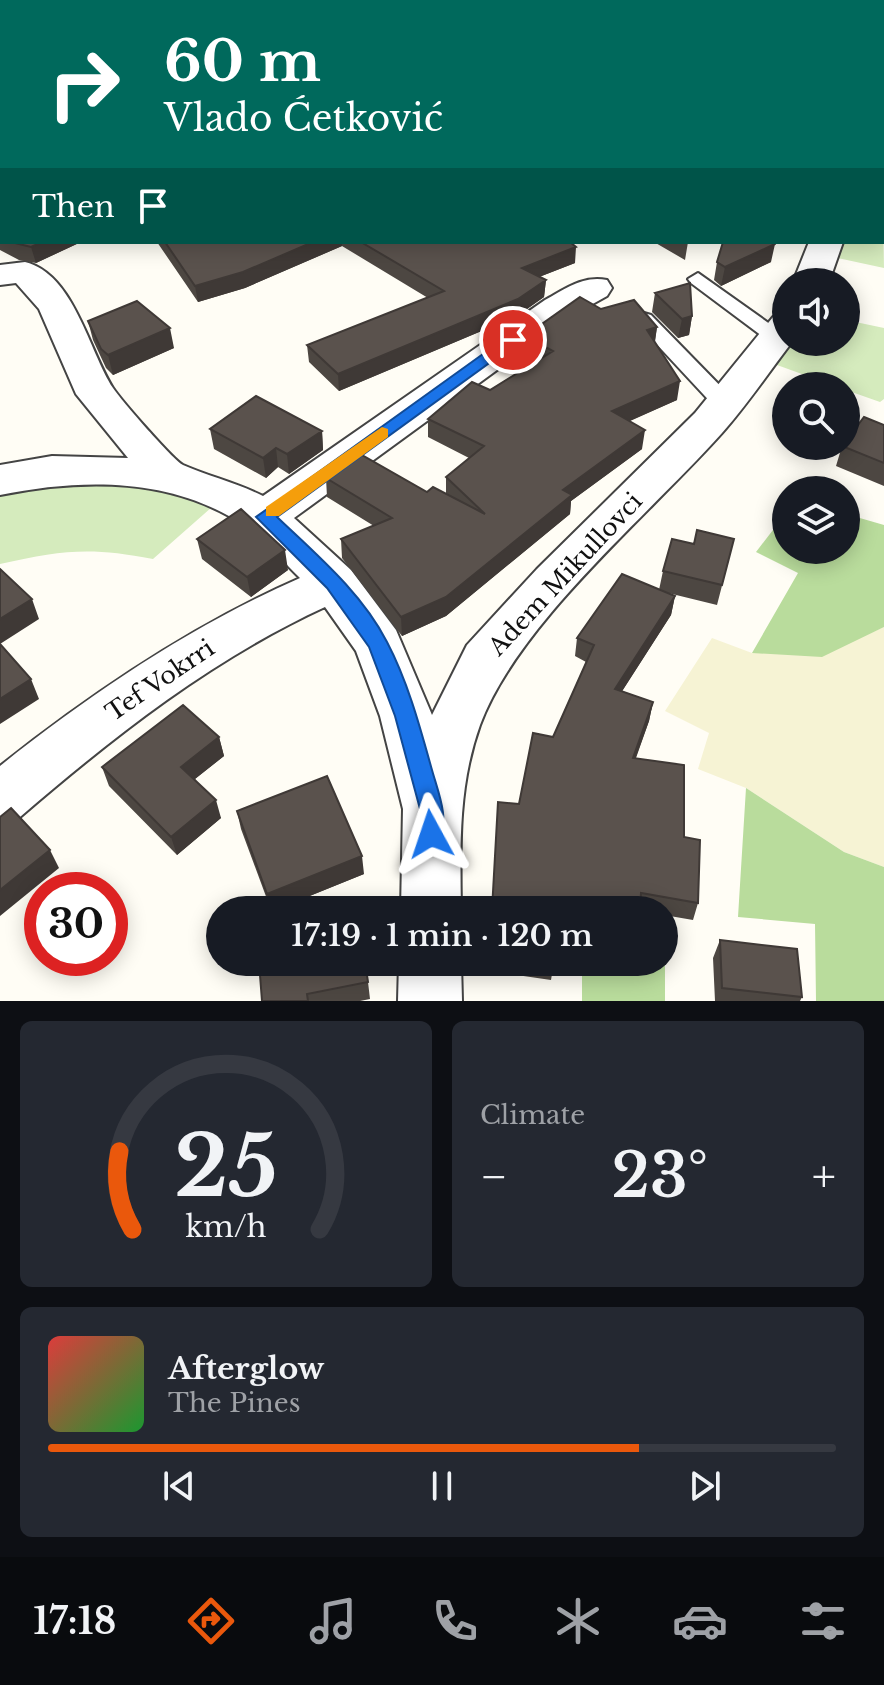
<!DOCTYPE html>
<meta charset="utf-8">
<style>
:root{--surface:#171b24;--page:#242831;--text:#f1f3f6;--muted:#9ea1a6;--line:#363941;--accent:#ea580c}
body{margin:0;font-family:"Libre Baskerville",serif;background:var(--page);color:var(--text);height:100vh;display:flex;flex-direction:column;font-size:30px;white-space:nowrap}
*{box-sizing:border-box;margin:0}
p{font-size:26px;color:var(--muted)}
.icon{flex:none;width:44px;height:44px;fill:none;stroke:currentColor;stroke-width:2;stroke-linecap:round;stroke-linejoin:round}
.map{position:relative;height:1001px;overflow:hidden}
.details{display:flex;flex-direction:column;gap:20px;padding:20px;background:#0d0f14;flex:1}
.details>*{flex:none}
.banner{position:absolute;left:0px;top:0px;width:884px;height:244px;box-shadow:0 4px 20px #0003;background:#00695c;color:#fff;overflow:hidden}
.buttons{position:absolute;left:772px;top:268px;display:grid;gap:16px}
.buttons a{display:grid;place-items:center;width:88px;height:88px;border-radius:50%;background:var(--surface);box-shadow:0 4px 20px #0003;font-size:40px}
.speed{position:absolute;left:24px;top:872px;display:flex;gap:16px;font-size:40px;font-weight:700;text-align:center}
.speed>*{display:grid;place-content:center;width:104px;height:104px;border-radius:50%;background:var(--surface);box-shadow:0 4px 20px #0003;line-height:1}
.speed .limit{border:12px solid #d22;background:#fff;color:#111}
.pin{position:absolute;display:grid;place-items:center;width:68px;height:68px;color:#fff;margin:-34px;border:4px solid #fff;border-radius:50%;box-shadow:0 2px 8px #0007}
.me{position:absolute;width:88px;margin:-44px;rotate:355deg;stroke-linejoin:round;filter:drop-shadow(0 0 6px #0008)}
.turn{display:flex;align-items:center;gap:28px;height:168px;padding:0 32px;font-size:36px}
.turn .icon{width:104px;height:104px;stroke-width:2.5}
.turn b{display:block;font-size:56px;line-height:68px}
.then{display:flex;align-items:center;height:76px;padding:0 32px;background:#0003;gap:16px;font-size:30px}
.big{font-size:60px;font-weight:600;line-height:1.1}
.details .card{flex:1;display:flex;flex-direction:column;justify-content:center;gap:12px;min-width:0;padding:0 28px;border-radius:12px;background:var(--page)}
.details .dial{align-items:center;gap:0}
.dial svg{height:208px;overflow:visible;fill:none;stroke:var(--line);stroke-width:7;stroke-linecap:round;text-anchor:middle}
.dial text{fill:var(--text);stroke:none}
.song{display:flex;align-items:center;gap:24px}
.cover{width:96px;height:96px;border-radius:12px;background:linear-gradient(135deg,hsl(0 70% 55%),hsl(130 70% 35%))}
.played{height:8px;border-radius:4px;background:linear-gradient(90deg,var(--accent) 75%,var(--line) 75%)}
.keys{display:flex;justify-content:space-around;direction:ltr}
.heat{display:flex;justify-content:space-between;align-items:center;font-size:44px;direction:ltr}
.details .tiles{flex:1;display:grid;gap:20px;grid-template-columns:1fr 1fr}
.card:last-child{grid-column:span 2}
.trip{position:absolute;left:206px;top:896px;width:472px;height:80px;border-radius:40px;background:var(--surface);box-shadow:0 4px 20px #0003;font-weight:600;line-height:80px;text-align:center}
.tabs{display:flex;height:128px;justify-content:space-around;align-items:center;background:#090b0e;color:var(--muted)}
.tabs .icon{width:56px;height:56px}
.tabs .on{color:var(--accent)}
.tabs b{font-size:36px;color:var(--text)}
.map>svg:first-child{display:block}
</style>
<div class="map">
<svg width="884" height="1001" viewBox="0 0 884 1001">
<rect width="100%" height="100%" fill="#fffdf5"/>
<path fill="#f6f3d4" d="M884,627V867L844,852L746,788L698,769L709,733L665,711L712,638L752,653L854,640Z"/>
<path fill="#d5ebbd" d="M882,161L884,268L833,257L839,242H882Z
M846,320L884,328V399L880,402L846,390V386H835L777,365L792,342H846Z
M112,475L212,507L153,559C91,547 62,550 0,564V492Z"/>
<path fill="#b9dc9c" d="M786,513V550H846V514L884,525V627L822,657L752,653L798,573L756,552Z
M746,788L844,852L884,867V1001H816L815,924L738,917Z
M665,961V1001H582V962Z"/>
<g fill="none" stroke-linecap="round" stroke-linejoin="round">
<defs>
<path id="lane" d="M698,273L784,334V342H770L691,283L688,279Z
M644,313L651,315L733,399L736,404L733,409H717L637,323L634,319L637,315Z"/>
<path id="street" d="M815,0H840L841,2H817Z
M882,31L884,32V49L882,48Z
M0,114H2V132H0Z
M884,123V141L882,142V124Z
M809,242H843L829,282H793Z
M25,262C74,274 89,351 113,388C121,400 173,460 183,465C210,477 235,482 263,496L545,300C565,289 583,275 607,280L612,288L607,296L571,316L294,518L351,570L396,630L432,715L467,645L537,569L695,413L773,317L786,314V342H792C769,372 747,405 722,433C648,516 518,623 480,725C458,786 460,846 461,910H401L403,809L380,716L356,651L325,607C212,659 114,736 20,817L0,824V766C93,692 191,626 300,578C283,562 266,540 247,527C173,477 84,478 0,495V465L52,456L128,458L76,394L39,309L16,283L0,285V265Z
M399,962H461L462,1001H398Z"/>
</defs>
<use href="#lane" stroke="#444" stroke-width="4"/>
<use href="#street" stroke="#444" stroke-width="4"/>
<use href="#lane" fill="#fff" fill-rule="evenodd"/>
<use href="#street" fill="#fff" fill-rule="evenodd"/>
</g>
<path fill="#4d4742" d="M489,0H741L740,2H483Z
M865,0H884V31L882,30V2H864Z
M2,202V242H81L36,263L19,260L0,250V203Z
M157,242H570L575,263L539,277L546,280L544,297L517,316L339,391L309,362L307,345L428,298L342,246L245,288L198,302Z
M654,242H688L685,260Z
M717,262H771L721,286L714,280Z
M655,293L692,316L689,335L678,338L652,312Z
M601,309L657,327L655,342L677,400L629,421L642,449L571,501L570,514L446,616L402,636L342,558L341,539L374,526L327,497L326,478L446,494V477L469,458L428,437V419L490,390L536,361L524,354L525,336Z
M88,321L174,348L113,375L106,368L93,340Z
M884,425V486L836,466L842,446Z
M210,429L322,431L323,450L289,474L278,467L266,478L214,449Z
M197,539L288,570L251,597L202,559Z
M734,539L717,605L664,592L675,596L671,615L622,691L653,702L649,721L636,758L684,837L698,903L693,920L664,915V910H492L553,737L586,662L575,656L577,638L659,590L663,571L694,544Z
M219,737L224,756L195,779L221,818L177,855L109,786L102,767Z
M237,811L364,874L275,910H271L241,829Z
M720,940L802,997L800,1001H715L713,958Z
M488,962H554L551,980L488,971Z
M368,982L370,999L360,1001H262Z"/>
<path fill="#3f3936" d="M706,0H722L721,2H703Z
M42,242H81L36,263L31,247Z
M313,242H342V246L245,288L198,302L195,286Z
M775,244L771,262L721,286L725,267Z
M576,247L575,263L521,284L522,268Z
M546,280L544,297L517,316L339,391L338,374Z
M692,316L689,335L678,338L682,319Z
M657,327L654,346L647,330Z
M170,328L174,348L113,375L108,355Z
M680,381L677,400L610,430L612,411Z
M645,430L642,449L571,501L570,514L446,616L402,636L401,617L563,490Z
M322,431L323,450L289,474L287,454Z
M276,448L278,467L266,478L263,458Z
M285,550L288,570L251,597L247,577Z
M675,596L671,615L612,707L615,689Z
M32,599L39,619L0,644V619Z
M31,679L39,699L0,724V699Z
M653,702L649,721L629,776L633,758Z
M219,737L224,756L186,786L181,767Z
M216,800L221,818L177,855L171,837Z
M50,850L59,868L0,916V890Z
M362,856L364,874L275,910H271L267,894Z"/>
<path fill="#5a524d" stroke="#3f3936" stroke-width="2" d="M489,0H706L703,2H483Z
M872,0H884V18L882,17V2H873Z
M0,159H2V185L0,181Z
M2,202V237L0,236V203Z
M11,242H42L31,247Z
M165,242H313L243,272L195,286Z
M361,242H570L576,247L522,268L546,280L518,299L338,374L307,345L444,291Z
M723,242H776L775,244L725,267L717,262Z
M690,283L692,316L682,319L655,293Z
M580,297L601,309L634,300L657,327L647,330L680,381L612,411L645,430L563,490L572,495L446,597L401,617L341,539L392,518L326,478L360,454L427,492L433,487L485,514L446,477L484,446L428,419L472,382L490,390L553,351L525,336Z
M137,301L170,328L108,355L101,349L88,321Z
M256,396L322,431L287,454L276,448L263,458L210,429Z
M864,417L884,425V463L842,446H846V441Z
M241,509L285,550L247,577L197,539Z
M697,530L734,539L722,585L663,571L672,539L694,544Z
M0,569L32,599L0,619Z
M622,574L675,596L615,689L653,702L633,758L684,765V837L700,840L698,903L641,893L640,910L557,898L556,910H492L498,802L519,804L533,733L553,737L594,645L577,638Z
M0,644L31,679L0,699Z
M183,705L219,737L181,767L216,800L171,837L102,767Z
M327,776L362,856L267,894L237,811Z
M11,808L50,850L0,890V817Z
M720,940L797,949L802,997L722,988Z
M259,962H365L368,982L307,994L308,1001H262Z"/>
<path fill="#1a73e8" stroke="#114b97" stroke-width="2" d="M508,336L521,340L277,517C317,555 362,593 387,642C408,682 420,727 432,770C438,792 450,819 439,842L431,845L423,842L420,809L395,716L369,647L327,588L256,517Z"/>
<path fill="#f59e0b" d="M382,427L388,429V437L279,516H266V507Z"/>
<g text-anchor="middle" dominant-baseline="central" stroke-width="8" stroke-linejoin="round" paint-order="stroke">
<g font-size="24" fill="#111" stroke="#fff">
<text transform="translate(565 574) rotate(-47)">Adem Mikullovci</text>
<text transform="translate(160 680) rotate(-34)">Tef Vokrri</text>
</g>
</g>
</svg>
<div class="buttons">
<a><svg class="icon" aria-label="sound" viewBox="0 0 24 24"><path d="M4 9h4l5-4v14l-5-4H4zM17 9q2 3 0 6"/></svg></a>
<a><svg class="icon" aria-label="search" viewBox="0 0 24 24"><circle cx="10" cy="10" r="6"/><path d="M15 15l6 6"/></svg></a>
<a><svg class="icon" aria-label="layers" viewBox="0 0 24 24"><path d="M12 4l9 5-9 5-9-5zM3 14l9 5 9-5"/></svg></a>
</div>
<div class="speed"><div class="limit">30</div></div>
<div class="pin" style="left:513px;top:340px;background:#d93025"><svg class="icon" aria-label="arrive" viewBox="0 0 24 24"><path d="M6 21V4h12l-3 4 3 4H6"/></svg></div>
<svg class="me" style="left:431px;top:834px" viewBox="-20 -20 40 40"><path d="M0-17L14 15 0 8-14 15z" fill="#1a73e8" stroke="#fff" stroke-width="4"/></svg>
<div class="trip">17:19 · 1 min · 120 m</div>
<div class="banner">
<div class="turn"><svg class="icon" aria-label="right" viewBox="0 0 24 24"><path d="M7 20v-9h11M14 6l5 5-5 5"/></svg><div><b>60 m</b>Vlado Ćetković</div></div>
<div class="then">Then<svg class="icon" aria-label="arrive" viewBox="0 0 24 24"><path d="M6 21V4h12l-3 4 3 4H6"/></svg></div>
</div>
</div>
<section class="details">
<div class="tiles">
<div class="card dial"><svg viewBox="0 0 100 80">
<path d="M14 69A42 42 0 1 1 86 69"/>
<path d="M14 69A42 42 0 0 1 9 39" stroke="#ea580c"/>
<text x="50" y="56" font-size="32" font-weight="700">25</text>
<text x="50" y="72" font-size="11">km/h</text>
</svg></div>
<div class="card"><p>Climate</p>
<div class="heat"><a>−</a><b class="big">23°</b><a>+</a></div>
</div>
<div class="card">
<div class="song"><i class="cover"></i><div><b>Afterglow</b><p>The Pines</p></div></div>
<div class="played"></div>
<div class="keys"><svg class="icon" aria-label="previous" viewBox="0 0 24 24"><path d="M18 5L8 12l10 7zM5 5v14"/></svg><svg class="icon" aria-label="pause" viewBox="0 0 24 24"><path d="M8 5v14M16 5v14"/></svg><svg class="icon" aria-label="next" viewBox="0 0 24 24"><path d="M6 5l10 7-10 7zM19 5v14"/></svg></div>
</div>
</div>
</section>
<nav class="tabs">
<b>17:18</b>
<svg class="icon on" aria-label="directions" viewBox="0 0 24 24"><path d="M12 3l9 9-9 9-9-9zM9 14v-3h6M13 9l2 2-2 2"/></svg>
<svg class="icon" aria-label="music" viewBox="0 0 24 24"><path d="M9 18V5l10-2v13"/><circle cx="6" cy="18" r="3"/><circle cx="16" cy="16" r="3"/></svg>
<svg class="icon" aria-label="phone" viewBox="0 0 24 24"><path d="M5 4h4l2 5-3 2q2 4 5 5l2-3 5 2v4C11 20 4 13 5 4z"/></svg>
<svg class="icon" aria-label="climate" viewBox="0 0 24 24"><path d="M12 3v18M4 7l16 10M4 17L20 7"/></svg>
<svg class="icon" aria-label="car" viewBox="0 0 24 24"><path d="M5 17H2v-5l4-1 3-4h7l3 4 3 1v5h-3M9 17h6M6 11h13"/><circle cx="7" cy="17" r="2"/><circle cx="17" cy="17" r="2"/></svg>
<svg class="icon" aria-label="filters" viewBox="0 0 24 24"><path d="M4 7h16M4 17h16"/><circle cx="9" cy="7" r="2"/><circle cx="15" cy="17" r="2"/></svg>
</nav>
